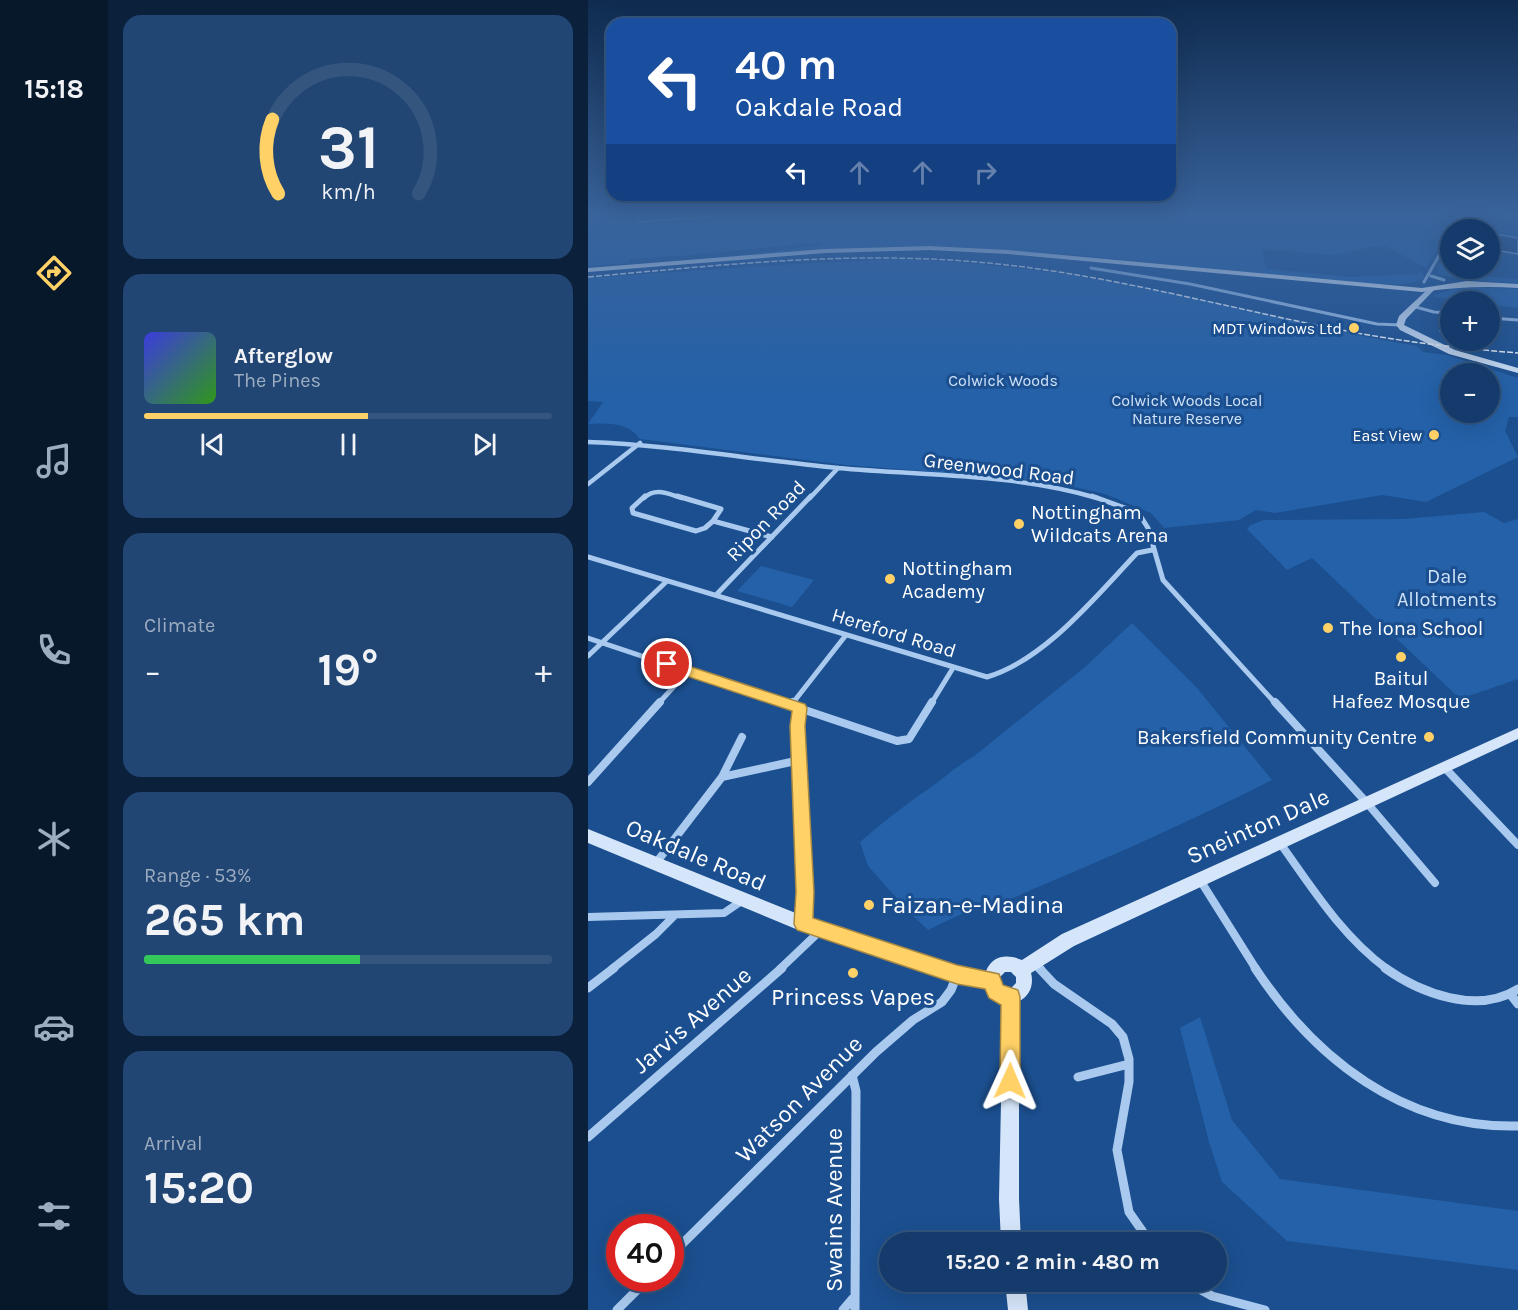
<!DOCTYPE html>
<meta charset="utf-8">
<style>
:root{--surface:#143b6b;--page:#214673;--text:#f1f3f6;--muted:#9dadc1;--line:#33557e;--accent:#ffd166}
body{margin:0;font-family:Karla,sans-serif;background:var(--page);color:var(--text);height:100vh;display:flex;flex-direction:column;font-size:22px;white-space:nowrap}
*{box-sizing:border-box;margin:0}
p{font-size:20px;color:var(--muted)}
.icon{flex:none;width:33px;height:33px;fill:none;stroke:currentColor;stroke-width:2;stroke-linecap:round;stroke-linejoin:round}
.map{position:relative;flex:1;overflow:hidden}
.panel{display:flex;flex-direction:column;gap:15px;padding:15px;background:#0b203b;width:480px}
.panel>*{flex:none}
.banner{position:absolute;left:18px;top:18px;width:570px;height:183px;border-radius:18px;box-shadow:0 6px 24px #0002,0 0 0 2px var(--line);background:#1a4fa0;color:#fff;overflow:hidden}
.buttons{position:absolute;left:852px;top:219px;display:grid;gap:12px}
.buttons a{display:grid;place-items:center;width:60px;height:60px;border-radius:50%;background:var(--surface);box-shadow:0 6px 24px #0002,0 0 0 2px var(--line);font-size:30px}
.speed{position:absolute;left:18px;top:1214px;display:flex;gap:12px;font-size:30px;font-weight:700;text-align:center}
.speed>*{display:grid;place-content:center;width:78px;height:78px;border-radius:50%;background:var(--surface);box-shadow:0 6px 24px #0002,0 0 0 2px var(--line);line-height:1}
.speed .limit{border:9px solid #d22;background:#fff;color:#111}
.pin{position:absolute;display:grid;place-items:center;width:51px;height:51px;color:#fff;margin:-26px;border:3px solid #fff;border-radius:50%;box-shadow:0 2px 6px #0007}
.me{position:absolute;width:66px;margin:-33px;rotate:1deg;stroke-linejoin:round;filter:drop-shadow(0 0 4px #0008)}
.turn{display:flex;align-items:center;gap:21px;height:126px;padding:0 30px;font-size:27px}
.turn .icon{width:78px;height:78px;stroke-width:2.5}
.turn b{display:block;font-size:42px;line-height:51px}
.lanes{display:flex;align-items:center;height:57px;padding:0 30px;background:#0003;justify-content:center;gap:30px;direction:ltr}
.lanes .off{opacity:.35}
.big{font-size:45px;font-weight:700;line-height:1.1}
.panel .card{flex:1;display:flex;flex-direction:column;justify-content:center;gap:9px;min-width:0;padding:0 21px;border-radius:18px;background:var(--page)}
.panel .dial{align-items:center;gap:0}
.dial svg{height:156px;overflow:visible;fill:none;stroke:var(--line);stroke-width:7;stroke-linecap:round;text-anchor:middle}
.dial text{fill:var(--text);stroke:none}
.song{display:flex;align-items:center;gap:18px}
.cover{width:72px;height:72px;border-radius:9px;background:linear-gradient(135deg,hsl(240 70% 55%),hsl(110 70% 35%))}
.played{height:6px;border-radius:3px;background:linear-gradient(90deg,var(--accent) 55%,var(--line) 55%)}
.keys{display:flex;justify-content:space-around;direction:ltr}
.heat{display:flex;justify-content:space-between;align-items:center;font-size:33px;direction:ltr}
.charge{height:9px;border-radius:4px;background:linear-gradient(90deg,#34c759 53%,var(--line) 0)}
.trip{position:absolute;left:291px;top:1232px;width:348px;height:60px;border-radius:30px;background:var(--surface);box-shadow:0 6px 24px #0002,0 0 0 2px var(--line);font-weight:700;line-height:60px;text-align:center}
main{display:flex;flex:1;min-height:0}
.tab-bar{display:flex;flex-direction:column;width:108px;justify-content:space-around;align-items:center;background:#08182b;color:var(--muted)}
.tab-bar .icon{width:42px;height:42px}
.tab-bar .selected{color:var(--accent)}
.tab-bar b{font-size:27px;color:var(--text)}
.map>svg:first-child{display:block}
</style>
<main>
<nav class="tab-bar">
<b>15:18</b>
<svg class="icon selected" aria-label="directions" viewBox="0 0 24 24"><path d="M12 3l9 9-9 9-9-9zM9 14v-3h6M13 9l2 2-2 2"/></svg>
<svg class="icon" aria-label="music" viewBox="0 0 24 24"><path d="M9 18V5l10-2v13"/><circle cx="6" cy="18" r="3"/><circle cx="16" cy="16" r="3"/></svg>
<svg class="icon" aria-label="phone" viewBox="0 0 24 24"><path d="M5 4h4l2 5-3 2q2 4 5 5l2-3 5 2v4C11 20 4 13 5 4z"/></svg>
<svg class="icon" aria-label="climate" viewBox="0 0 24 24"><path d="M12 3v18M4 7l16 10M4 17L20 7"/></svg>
<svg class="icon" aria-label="car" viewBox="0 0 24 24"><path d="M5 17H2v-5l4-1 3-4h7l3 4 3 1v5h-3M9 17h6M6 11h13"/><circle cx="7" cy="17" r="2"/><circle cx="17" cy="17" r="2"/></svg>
<svg class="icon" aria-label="filters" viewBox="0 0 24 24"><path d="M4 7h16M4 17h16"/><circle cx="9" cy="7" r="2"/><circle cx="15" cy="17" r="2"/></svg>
</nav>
<section class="panel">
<div class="card dial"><svg viewBox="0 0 100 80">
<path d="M14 69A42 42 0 1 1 86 69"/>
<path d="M14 69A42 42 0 0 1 11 31" stroke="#ffd166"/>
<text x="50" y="56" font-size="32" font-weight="700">31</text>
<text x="50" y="72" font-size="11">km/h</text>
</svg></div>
<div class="card">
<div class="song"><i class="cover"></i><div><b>Afterglow</b><p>The Pines</p></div></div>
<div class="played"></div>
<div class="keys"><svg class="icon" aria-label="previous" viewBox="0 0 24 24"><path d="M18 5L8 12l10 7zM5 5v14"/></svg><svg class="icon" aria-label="pause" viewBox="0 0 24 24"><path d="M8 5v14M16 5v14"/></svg><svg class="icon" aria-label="next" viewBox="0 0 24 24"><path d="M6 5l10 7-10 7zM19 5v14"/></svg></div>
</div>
<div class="card"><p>Climate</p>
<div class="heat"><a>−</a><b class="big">19°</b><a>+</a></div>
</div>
<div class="card"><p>Range · 53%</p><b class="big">265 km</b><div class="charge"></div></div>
<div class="card"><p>Arrival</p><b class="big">15:20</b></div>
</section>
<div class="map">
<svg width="930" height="1310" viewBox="0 0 930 1310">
<rect width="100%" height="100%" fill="#1b4f8f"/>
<path fill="#2461a8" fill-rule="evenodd" d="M0,212H868L867,222L838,268L798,246L782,247L748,255L673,249L679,269L761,277L830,274L831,272L835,273L836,277C821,288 792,283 774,283L477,254L352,246L277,247L131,258L234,245V242L91,256L42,259L41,263L0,266Z
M875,212H891L888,216L886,226L930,232V235L902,230L870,229L873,224L884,225L873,223Z
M862,246V268L883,269C893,278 916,278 930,279V283L883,280L848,274L850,269L848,268Z
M314,259C413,263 511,277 607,298C682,313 754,334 829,346L835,352L859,355L930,378V417H921L917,431L930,457L838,502L794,495L687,513L668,510L651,520L576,528L563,513L517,494L486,487L426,478L258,465L52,439C39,422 19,423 0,424L15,402L0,401V278L222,263ZM862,374H902V412H862Z
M880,287L930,289V308L902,304V302L873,301L844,296L862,290L861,288Z
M896,512L916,523L930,519V679L872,699L724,558L699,570L659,529L663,525L676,520L816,519Z
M173,566L226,580L204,607L149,591Z
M544,623L609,688L684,780C607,819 529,854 450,887C435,893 396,914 382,910L340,930L321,912L280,866L272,842C295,822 318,804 343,787C358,777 369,765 385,757L497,667Z
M612,1017L644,1120L692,1179L930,1211V1270L699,1241L634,1182L621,1142L592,1028Z"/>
<path fill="#123a6d" stroke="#9cc4f0" stroke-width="1.5" d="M902,233L930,238V254L902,249Z"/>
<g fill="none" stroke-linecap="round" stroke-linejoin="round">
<path stroke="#9cc4f0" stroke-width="1.5" d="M55,212L49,220L51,222L154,214"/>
<path stroke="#a9c9ee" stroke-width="3" d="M866,230L872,217L871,212
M503,268L602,284L789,324L812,325
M843,276L856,280
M836,282L862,236
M824,306L846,312L862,313
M902,318L930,320
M853,331L862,330"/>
<path stroke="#a9c9ee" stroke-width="4.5" d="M0,442C84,445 166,460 250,468C337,476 424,473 509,498
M0,484L52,443
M56,498C68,487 80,494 94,498
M222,498L250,468"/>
<path stroke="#a9c9ee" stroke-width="5" d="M57,496L44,508L45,513L108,531L117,528L125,521
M89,496L133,509L125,521
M504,496L537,508L553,517L560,528L575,580L688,704
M125,521L184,537
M0,557L399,677C457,660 508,596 549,553L564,550
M128,595L223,496
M0,638L197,704
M0,656L79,581
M70,704L100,671
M204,704L258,635
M343,704L365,668"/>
<path stroke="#a9c9ee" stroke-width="8" d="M193,702L309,741L321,739L344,702
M687,702L779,803L847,883
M203,705L205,702
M212,708L209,726L217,892L215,923
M856,767L930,845
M134,777L154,737
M0,782L72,702
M692,843C724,888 754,936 799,969
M68,863L134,777L212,760
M612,880L668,969
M0,917L136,913L155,900
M448,964L453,969
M24,969L68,934L87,915
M192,969L233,930"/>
<path stroke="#a9c9ee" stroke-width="9" d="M451,968L466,984L524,1024L535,1037L541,1059V1082L529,1150L541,1212L562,1242
M667,968C727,1059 816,1129 930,1126
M797,968C832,993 889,1015 930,989
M0,988L26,968
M923,995L930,1004
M264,1075L268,1091L267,1310
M490,1077L541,1064
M0,1137L194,968
M82,1256L288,1052L325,1020L354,1002L363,990L369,975
M597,1281L624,1296L677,1310
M29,1310L61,1278
M255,1310L267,1296"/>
<path fill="#d6e6fa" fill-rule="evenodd" d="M840,289L846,290L818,319L816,325L818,326L867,350L930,368V373L861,354L812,330L808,325L811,316Z
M930,728V739L486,946L443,973C446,984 442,996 431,1001V1199L433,1242H413L411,1199L415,1004L403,997L397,987L370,983L215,932L0,843V829L215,916L370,967L398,971C405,955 419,954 434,960L474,934ZM417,972H423L428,977V983L423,988H417L412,983V977Z
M417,1281H437L440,1310H420Z"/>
<path fill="#f0f6ff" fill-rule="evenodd" d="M342,246L420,250L834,288L879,281L930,284V288C897,286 867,287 834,292L420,254L342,250L237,253L0,272V268L237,249Z"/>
<path stroke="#fff" stroke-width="1.5" stroke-dasharray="6 2" stroke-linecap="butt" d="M0,277C145,264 282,248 428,266C536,279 641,308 748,329C808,341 869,348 930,353"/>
</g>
<linearGradient id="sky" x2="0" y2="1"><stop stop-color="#0f2b4f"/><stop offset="0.54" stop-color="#39639b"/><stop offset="1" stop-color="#39639b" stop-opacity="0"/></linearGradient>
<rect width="930" height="396" fill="url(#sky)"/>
<path fill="#ffd166" stroke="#a68842" stroke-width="1.5" d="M79,659L217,704L219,708L217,726L226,892L225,918L369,965L411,974L415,985L430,990L432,997V1081L429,1089L422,1091L415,1089L412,1081L413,1005L401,998L397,989L369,984L209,930L206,924L208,892L202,726L204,711L74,668L72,664Z"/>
<g fill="#ffd166" stroke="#1b4f8f" stroke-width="2">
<circle cx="766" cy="328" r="6"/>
<circle cx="846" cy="435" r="6"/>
<circle cx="431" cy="524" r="6"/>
<circle cx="302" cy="579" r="6"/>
<circle cx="740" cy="628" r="6"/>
<circle cx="813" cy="657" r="6"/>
<circle cx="841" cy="737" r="6"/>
<circle cx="281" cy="905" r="6"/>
<circle cx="265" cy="973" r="6"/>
</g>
<g text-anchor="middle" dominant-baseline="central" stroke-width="6" stroke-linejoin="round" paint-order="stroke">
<g font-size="16" fill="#fff" stroke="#1b4f8f" text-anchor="end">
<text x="754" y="328">MDT Windows Ltd</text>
<text x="834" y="435">East View</text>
</g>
<g font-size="16" fill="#cfe3fa" stroke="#1b4f8f">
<text x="415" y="380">Colwick Woods</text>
<text x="599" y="400">Colwick Woods Local<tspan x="599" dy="18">Nature Reserve</tspan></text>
</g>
<g font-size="20" fill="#fff" stroke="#1b4f8f">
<text transform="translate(411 469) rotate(7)">Greenwood Road</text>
<text transform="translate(178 521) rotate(-46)">Ripon Road</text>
<text transform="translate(306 633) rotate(17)">Hereford Road</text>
</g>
<g font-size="20" fill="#fff" stroke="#1b4f8f" text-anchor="start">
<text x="443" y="512">Nottingham<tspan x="443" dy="23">Wildcats Arena</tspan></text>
<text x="314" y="568">Nottingham<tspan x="314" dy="23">Academy</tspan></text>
<text x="752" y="628">The Iona School</text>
<text x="813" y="678" text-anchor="middle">Baitul<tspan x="813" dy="23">Hafeez Mosque</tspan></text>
<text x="829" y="737" text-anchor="end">Bakersfield Community Centre</text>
</g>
<g font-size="20" fill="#cfe3fa" stroke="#1b4f8f">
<text x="859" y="576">Dale<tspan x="859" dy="23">Allotments</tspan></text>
</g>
<g font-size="24" fill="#fff" stroke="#1b4f8f">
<text transform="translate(670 826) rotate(-24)">Sneinton Dale</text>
<text transform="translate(108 855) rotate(23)">Oakdale Road</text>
<text transform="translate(104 1020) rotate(-41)">Jarvis Avenue</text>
<text transform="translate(211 1099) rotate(-45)">Watson Avenue</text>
<text transform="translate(246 1210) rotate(-90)">Swains Avenue</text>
</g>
<g font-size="24" fill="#fff" stroke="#1b4f8f" text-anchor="start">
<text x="293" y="905">Faizan-e-Madina</text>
<text x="265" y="997" text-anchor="middle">Princess Vapes</text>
</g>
</g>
</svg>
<div class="buttons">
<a><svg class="icon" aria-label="layers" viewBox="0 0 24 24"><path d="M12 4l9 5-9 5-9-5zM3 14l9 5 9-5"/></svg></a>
<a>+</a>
<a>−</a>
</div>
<div class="speed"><div class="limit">40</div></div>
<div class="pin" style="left:79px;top:664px;background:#d93025"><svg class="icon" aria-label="arrive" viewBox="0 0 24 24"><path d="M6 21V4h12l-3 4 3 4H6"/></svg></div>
<svg class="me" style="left:422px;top:1081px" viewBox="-20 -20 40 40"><path d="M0-17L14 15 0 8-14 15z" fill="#ffd166" stroke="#fff" stroke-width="4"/></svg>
<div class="trip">15:20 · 2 min · 480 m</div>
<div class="banner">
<div class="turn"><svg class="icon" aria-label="left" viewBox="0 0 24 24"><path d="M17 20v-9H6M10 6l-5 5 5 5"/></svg><div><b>40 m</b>Oakdale Road</div></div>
<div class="lanes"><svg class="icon" aria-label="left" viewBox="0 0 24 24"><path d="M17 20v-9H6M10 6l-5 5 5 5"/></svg><svg class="icon off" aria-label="ahead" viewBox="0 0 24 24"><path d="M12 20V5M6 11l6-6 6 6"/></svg><svg class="icon off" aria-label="ahead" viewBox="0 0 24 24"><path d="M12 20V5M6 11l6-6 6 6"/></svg><svg class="icon off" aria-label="right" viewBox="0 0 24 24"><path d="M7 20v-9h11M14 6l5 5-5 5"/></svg></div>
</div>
</div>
</main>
